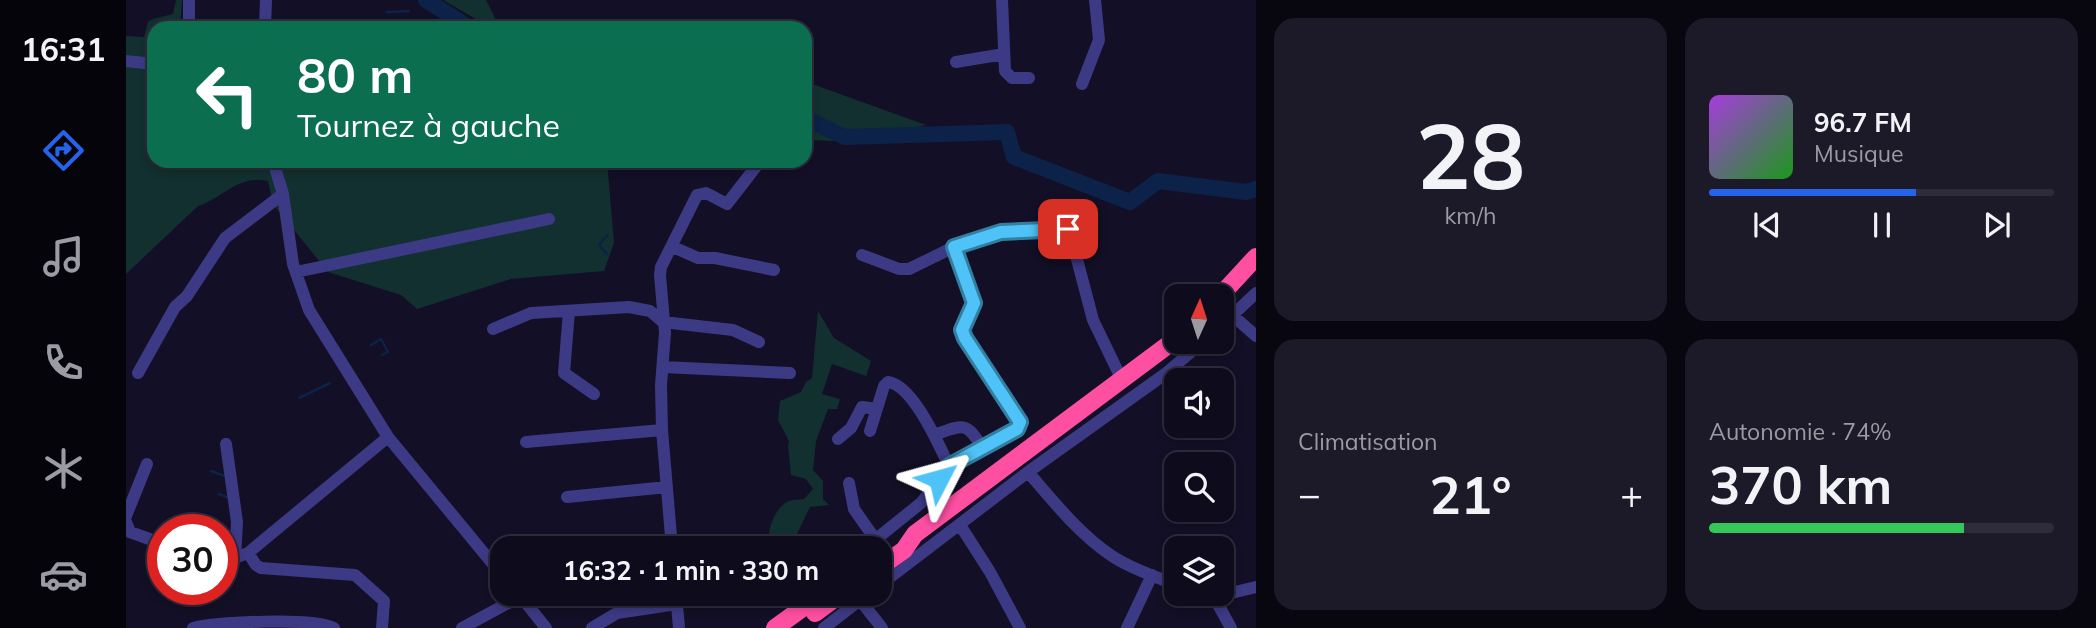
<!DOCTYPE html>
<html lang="fr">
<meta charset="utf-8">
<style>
:root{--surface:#0e0b1c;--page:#1c1929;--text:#f1f3f6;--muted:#9b9ba3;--line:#2e2b3b;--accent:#2563eb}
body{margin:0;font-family:Mulish,sans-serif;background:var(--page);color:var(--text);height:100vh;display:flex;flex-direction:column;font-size:26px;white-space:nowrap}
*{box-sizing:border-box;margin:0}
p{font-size:23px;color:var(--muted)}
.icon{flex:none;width:38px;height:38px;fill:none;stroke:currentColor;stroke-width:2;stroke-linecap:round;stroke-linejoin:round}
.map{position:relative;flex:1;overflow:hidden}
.drawer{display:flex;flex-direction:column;gap:18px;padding:18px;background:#08060f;width:840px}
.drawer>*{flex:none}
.top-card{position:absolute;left:21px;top:21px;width:665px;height:147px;border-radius:21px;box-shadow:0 4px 10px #0003,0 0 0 2px var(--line);background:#0b6e4f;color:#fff;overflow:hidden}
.needle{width:46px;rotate:3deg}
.tools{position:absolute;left:1038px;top:284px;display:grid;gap:14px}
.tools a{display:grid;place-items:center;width:70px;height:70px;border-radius:14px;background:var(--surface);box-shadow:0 4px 10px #0003,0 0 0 2px var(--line);font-size:35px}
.speed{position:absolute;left:21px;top:514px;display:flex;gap:14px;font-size:35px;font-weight:700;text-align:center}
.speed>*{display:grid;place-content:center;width:91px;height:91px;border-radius:50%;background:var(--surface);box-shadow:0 4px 10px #0003,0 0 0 2px var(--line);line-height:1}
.speed .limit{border:10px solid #d22;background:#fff;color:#111}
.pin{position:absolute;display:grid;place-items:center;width:60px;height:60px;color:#fff;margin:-30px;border-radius:14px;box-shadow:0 4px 10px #0006}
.me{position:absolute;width:77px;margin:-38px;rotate:51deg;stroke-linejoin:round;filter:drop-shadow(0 0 5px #0008)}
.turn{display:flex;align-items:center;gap:24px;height:147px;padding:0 35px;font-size:32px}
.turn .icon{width:91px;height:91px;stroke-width:2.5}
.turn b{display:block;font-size:49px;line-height:60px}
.big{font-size:52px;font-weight:700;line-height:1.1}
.drawer .tile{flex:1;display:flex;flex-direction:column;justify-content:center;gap:10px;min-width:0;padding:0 24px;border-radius:21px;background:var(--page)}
.drawer .dial{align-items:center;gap:0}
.dial b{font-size:91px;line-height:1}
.song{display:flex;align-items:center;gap:21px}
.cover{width:84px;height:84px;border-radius:10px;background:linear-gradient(135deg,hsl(280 70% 55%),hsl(120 70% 35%))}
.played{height:7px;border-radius:4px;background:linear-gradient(90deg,var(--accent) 60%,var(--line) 60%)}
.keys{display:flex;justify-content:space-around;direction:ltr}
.heat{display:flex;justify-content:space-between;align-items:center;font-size:38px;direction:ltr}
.charge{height:10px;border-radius:5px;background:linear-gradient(90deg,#34c759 74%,var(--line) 0)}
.drawer .tiles{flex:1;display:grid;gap:18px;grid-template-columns:repeat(2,1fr)}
.trip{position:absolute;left:364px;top:536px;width:402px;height:70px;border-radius:21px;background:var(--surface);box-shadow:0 4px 10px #0003,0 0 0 2px var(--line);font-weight:700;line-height:70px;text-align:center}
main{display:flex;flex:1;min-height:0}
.menu{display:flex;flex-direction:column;width:126px;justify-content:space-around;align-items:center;background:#06040b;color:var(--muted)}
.menu .icon{width:49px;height:49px}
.menu .active{color:var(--accent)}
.menu b{font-size:32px;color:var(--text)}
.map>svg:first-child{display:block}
</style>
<main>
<nav class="menu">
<b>16:31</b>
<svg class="icon active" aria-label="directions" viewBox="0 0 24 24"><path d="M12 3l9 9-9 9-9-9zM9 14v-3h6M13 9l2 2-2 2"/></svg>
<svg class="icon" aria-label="music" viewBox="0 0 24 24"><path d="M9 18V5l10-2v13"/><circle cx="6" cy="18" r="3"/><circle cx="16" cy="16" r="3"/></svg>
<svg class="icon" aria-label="phone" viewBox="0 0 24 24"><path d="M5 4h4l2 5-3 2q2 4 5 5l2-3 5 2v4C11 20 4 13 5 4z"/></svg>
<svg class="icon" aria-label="climate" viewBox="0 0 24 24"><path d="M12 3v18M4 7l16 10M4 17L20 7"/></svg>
<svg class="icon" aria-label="car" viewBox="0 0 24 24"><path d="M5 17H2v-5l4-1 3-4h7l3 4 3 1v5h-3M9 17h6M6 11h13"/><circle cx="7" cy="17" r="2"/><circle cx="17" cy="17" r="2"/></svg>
</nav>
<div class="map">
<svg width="1130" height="628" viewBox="0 0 1130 628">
<rect width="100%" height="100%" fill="#130f26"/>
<path fill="#12302f" d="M50,0H56L54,28H28V161H481L488,243L478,271L385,279L291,309L275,295L202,272L147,204L142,181C111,175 99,197 72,206L0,274V36L18,37L22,22L27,19L47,14Z
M317,0H360L374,28H359L348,18Z
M679,83L689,85L800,125L736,142L679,140Z
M692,311L708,338L745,361L740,376L706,364L696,394L714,399L711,409H702L690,441L687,470L697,481V499L703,505L684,507L670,536L669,548H646C638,535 648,509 661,502C666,499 673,500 678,499L687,489L680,479L665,475L662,446L663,441L652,420L654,401L675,392L680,382L686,378Z"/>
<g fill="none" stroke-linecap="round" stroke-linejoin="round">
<path stroke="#0c2248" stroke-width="2.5" d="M261,12L283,11
M481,254L473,245L481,235
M245,345L255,339L262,352L256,355
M173,398L204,383L203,384
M85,471L99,476
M93,494L103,498"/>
<path stroke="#0c2248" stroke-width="16" d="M300,0L344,28
M679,118L719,137L881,132L888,157L1004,202L1032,181L1120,192L1130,189"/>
<path stroke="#3d3a85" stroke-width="12" d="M876,0L879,71L886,78H903
M63,28V0
M139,28L140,0
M0,61L28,64
M830,62L878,54
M956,84L973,40L969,0
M147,161L157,194L167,264L183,310L262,437L376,575
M937,206L967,320L996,380
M547,247L572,258H589L648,270
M736,255L773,269H783L828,247L875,232L942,229
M170,272L423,219
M1096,306L1130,336
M443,311L438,373L468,394
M1096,325L1130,293
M367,329L405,313L503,307L524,311L537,322L607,330L633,342
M537,367L664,373
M12,373L49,307L61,296L99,238L157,194
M744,431L758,386L762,382C787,385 813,445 823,466
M808,435C837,425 840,420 857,449
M712,439L725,428L736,407L751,409
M400,442L536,430
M100,444L111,522L109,560
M902,472L1039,374L1078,341
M723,483L728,509L749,539
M441,497L541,487
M0,516L21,464
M0,522L4,532L37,544
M834,525L864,572L894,628
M523,548L546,546
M546,548L536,430L535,385L539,333L534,275L535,267L571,195L580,193L601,204L632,164
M739,548L795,503L823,466L891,429L893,425L892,418L839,338L836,330L848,303L828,247
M122,553L130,565L135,568L229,575L258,601L256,628
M96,563L122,553L262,437
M754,585L902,472C927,501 954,535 986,556C1005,569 1029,576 1050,585
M392,593L420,628
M550,593L553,628
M1069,593L1088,597L1130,587
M1088,597L1105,628
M734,600L756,628
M67,628C93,622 186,617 208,628
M336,628L395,596L412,593
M466,628L491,613L551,604
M698,628L743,593
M1001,628L1026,575"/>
<path stroke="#ff4fa3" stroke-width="18" d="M1094,296L1130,257
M754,567L778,550L789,534L1050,339
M689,613L716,593
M649,628L697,593"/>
</g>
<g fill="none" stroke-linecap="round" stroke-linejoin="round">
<defs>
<path id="route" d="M813,479L823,466L891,429L894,422L839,338L836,330L848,303L828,247L875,232L942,229"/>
</defs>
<use href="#route" stroke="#337fa1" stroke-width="18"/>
<use href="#route" stroke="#4fc3f7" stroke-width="12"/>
</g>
</svg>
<div class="tools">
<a><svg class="needle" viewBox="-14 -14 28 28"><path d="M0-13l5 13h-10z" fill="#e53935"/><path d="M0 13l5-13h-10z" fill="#9b9ba3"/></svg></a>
<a><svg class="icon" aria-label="sound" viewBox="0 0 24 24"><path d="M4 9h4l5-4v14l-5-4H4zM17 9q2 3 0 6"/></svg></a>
<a><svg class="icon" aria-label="search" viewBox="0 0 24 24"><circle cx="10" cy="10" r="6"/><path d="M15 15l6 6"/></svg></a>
<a><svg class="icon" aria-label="layers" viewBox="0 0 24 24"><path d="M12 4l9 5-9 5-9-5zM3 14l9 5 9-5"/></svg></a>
</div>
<div class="speed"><div class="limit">30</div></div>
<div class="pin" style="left:942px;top:229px;background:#d93025"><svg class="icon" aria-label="arrive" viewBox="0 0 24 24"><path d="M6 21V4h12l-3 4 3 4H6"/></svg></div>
<svg class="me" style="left:813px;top:479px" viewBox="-20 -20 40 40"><path d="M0-17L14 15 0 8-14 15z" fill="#4fc3f7" stroke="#fff" stroke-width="4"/></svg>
<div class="trip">16:32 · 1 min · 330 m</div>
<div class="top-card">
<div class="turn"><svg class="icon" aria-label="left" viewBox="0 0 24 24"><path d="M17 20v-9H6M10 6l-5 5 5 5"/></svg><div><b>80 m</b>Tournez à gauche</div></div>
</div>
</div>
<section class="drawer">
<div class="tiles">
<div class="tile dial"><b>28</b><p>km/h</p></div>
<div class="tile">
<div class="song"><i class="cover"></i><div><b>96.7 FM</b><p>Musique</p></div></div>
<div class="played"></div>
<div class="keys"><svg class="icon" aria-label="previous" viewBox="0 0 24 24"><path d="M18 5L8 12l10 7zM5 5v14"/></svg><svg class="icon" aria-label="pause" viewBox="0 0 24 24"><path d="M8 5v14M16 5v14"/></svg><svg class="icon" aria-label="next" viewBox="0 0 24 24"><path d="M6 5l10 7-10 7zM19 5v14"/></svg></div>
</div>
<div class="tile"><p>Climatisation</p>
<div class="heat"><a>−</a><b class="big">21°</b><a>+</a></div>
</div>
<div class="tile"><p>Autonomie · 74%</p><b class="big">370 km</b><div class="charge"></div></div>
</div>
</section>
</main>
